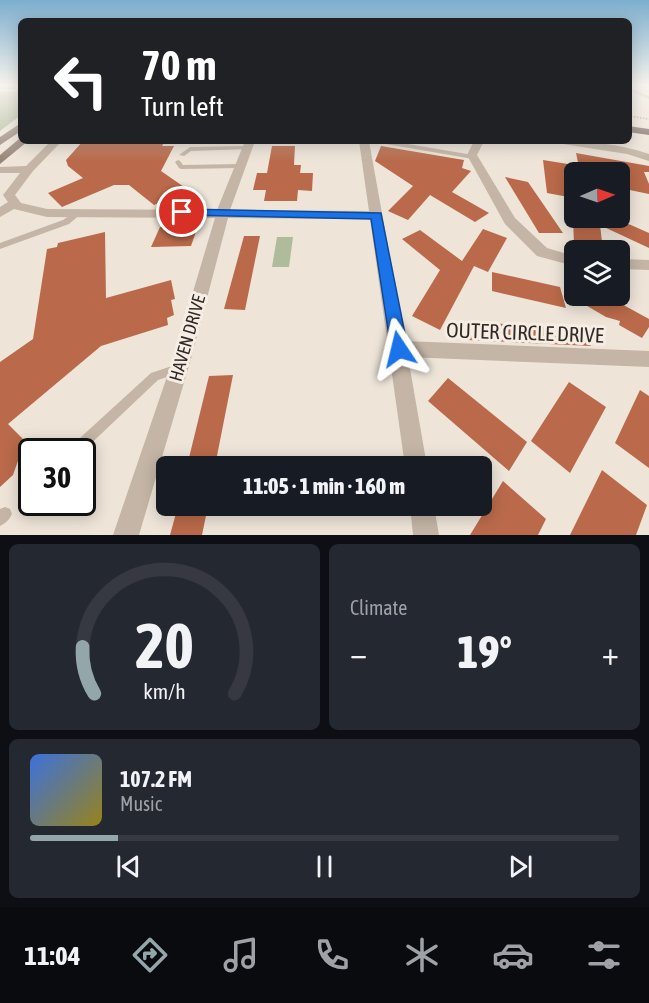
<!DOCTYPE html>
<meta charset="utf-8">
<style>
:root{--surface:#171b24;--page:#242831;--text:#f1f3f6;--muted:#9ea1a6;--line:#363941;--accent:#93a6aa}
body{margin:0;font-family:"Asap Condensed",sans-serif;background:var(--page);color:var(--text);height:100vh;display:flex;flex-direction:column;font-size:22px;white-space:nowrap}
*{box-sizing:border-box;margin:0}
p{font-size:20px;color:var(--muted)}
.icon{flex:none;width:33px;height:33px;fill:none;stroke:currentColor;stroke-width:2;stroke-linecap:round;stroke-linejoin:round}
.map{position:relative;height:535px;overflow:hidden}
.details{display:flex;flex-direction:column;gap:9px;padding:9px;background:#0d0f14;flex:1}
.details>*{flex:none}
.hud{position:absolute;left:18px;top:18px;width:614px;height:126px;border-radius:9px;box-shadow:0 3px 15px #0003;background:#202124;color:#fff;overflow:hidden}
.needle{width:39px;rotate:88deg}
.controls{position:absolute;left:564px;top:162px;display:grid;gap:12px}
.controls a{display:grid;place-items:center;width:66px;height:66px;border-radius:9px;background:var(--surface);box-shadow:0 3px 15px #0003;font-size:30px}
.speed{position:absolute;left:18px;top:438px;display:flex;gap:12px;font-size:30px;font-weight:700;text-align:center}
.speed>*{display:grid;place-content:center;width:78px;height:78px;border-radius:50%;background:var(--surface);box-shadow:0 3px 15px #0003;line-height:1}
.speed .limit{border:3px solid #111;border-radius:9px;background:#fff;color:#111}
.pin{position:absolute;display:grid;place-items:center;width:51px;height:51px;color:#fff;margin:-26px;border:3px solid #fff;border-radius:50%;box-shadow:0 2px 6px #0007}
.me{position:absolute;width:66px;margin:-33px;rotate:350deg;stroke-linejoin:round;filter:drop-shadow(0 0 4px #0008)}
.turn{display:flex;align-items:center;gap:21px;height:126px;padding:0 24px;font-size:27px}
.turn .icon{width:78px;height:78px;stroke-width:2.5}
.turn b{display:block;font-size:42px;line-height:51px}
.big{font-size:45px;font-weight:800;line-height:1.1}
.details .tile{flex:1;display:flex;flex-direction:column;justify-content:center;gap:9px;min-width:0;padding:0 21px;border-radius:9px;background:var(--page)}
.details .dial{align-items:center;gap:0}
.dial svg{height:156px;overflow:visible;fill:none;stroke:var(--line);stroke-width:7;stroke-linecap:round;text-anchor:middle}
.dial text{fill:var(--text);stroke:none}
.song{display:flex;align-items:center;gap:18px}
.cover{width:72px;height:72px;border-radius:9px;background:linear-gradient(135deg,hsl(220 70% 55%),hsl(50 70% 35%))}
.played{height:6px;border-radius:3px;background:linear-gradient(90deg,var(--accent) 15%,var(--line) 15%)}
.keys{display:flex;justify-content:space-around;direction:ltr}
.heat{display:flex;justify-content:space-between;align-items:center;font-size:33px;direction:ltr}
.details .tiles{flex:1;display:grid;gap:9px;grid-template-columns:1fr 1fr}
.tile:last-child{grid-column:span 2}
.trip{position:absolute;left:156px;top:456px;width:336px;height:60px;border-radius:9px;background:var(--surface);box-shadow:0 3px 15px #0003;font-weight:800;line-height:60px;text-align:center}
.tabs{display:flex;height:96px;justify-content:space-around;align-items:center;background:#090b0e;color:var(--muted)}
.tabs .icon{width:42px;height:42px}
.tabs .selected{color:var(--accent)}
.tabs b{font-size:27px;color:var(--text)}
.map>svg:first-child{display:block}
</style>
<div class="map">
<svg width="649" height="535" viewBox="0 0 649 535">
<rect width="100%" height="100%" fill="#eee4d8"/>
<path fill="#afbb9a" d="M0,92H21V115L0,131Z
M277,237H293L289,267H272Z"/>
<path fill="#ba6a4a" d="M83,141H165L162,146H174L161,171L187,189L154,205L129,185H114L62,207L48,193L83,178L68,166L66,160Z
M272,146H295L294,165H301L300,173H313L312,191L298,190L297,201H264L266,190H253L257,173H267Z
M381,146L464,160L462,168L471,171L452,192L489,213L475,222L430,195L408,220L388,211L413,186L375,161Z
M576,153L649,166V172H644L649,184V194L620,188V172H580Z
M543,160L574,165V198L547,193Z
M505,177L528,182L563,233H539Z
M573,218L600,225L603,250L574,245Z
M615,218L649,233V248L604,227Z
M198,226L191,246L151,247L160,227Z
M483,229L507,238L488,272L474,266L440,330L412,316L440,270L402,239L420,230L462,261Z
M105,232L106,298L171,280L175,299L171,300L174,315L167,318L168,325L101,346L8,424L25,441L13,475L0,487V362L33,339L47,249L57,247L58,243Z
M244,236H260L245,310L224,309Z
M492,272L560,287L566,308L492,291Z
M588,296H607L649,319V327L642,338L619,325L620,321L606,317L582,303Z
M464,322L582,328L591,346L468,340Z
M233,375L215,466H187L209,376Z
M448,378L527,442L509,471L428,401Z
M569,382L606,407L570,473L531,441Z
M640,390L649,396V468L615,443Z
M602,470L647,505L636,535H570Z
M503,481L546,519L538,535H470Z
M178,506H208L202,535H170Z"/>
<g fill="none" stroke-linecap="round" stroke-linejoin="round">
<path stroke="#b09f90" stroke-width="1.5" stroke-dasharray="1.5 1.5" stroke-linecap="butt" d="M628,116L649,119"/>
<path fill="#c4b5a6" fill-rule="evenodd" d="M628,87L649,96V99L628,90Z
M377,141H390L473,155L476,157L473,159L380,143Z
M247,146L249,147V149L191,151L184,156L179,155L190,147Z
M178,160L180,161L183,165L240,164L243,166L240,168L181,169L179,168L175,162Z
M76,211H80L82,213L69,224L0,249V243L63,220Z
M178,364L182,366L183,369L182,372L158,380L82,452H67L69,448L151,373Z
M5,507L10,509L12,514C9,520 6,523 0,526V509Z"/>
<path fill="#c4b5a6" fill-rule="evenodd" d="M0,86H21V89H0Z
M51,141H62L33,171L15,195L21,203L47,209L217,210L245,141H255L230,210L369,211L359,141H369L405,341L649,351V367L408,357L427,466H405L370,219L228,218L191,359L139,535H113L173,359L215,218L47,217L14,209L0,217V207L8,202L3,195L20,173H0V167L26,166Z
M474,141H484L477,155L515,218L547,248L574,256V266L537,256L505,224L467,155Z
M558,141C589,141 620,144 649,154V161L627,154L563,144Z
M620,259L649,260V270L620,269Z
M410,506H434L439,535H413Z"/>
<path fill="#988477" fill-rule="evenodd" d="M21,123V131L0,145V137Z
M19,139L28,141L0,164V155Z"/>
<path fill="#726258" fill-rule="evenodd" d="M628,126L649,129V135L628,132Z"/>
</g>
<linearGradient id="sky" x2="0" y2="1"><stop stop-color="#7caece"/><stop offset="0.53" stop-color="#f7f3ed"/><stop offset="1" stop-color="#f7f3ed" stop-opacity="0"/></linearGradient>
<rect width="649" height="161" fill="url(#sky)"/>
<path fill="#1a73e8" stroke="#114b97" stroke-width="1.5" d="M182,209L381,213L408,349L405,355L399,357L393,355L391,349L371,219L178,215L176,212Z"/>
<g text-anchor="middle" dominant-baseline="central" stroke-width="6" stroke-linejoin="round" paint-order="stroke">
<g font-size="18" fill="#312a26" stroke="#f6eee4">
<text transform="translate(187 338) rotate(-74)">HAVEN DRIVE</text>
</g>
<g font-size="21" fill="#312a26" stroke="#f6eee4">
<text transform="translate(525 332) rotate(2)">OUTER CIRCLE DRIVE</text>
</g>
</g>
</svg>
<div class="controls">
<a><svg class="needle" viewBox="-14 -14 28 28"><path d="M0-13l5 13h-10z" fill="#e53935"/><path d="M0 13l5-13h-10z" fill="#9ea1a6"/></svg></a>
<a><svg class="icon" aria-label="layers" viewBox="0 0 24 24"><path d="M12 4l9 5-9 5-9-5zM3 14l9 5 9-5"/></svg></a>
</div>
<div class="speed"><div class="limit">30</div></div>
<div class="pin" style="left:182px;top:212px;background:#d93025"><svg class="icon" aria-label="arrive" viewBox="0 0 24 24"><path d="M6 21V4h12l-3 4 3 4H6"/></svg></div>
<svg class="me" style="left:399px;top:349px" viewBox="-20 -20 40 40"><path d="M0-17L14 15 0 8-14 15z" fill="#1a73e8" stroke="#fff" stroke-width="4"/></svg>
<div class="trip">11:05 · 1 min · 160 m</div>
<div class="hud">
<div class="turn"><svg class="icon" aria-label="left" viewBox="0 0 24 24"><path d="M17 20v-9H6M10 6l-5 5 5 5"/></svg><div><b>70 m</b>Turn left</div></div>
</div>
</div>
<section class="details">
<div class="tiles">
<div class="tile dial"><svg viewBox="0 0 100 80">
<path d="M14 69A42 42 0 1 1 86 69"/>
<path d="M14 69A42 42 0 0 1 8 45" stroke="#93a6aa"/>
<text x="50" y="56" font-size="32" font-weight="700">20</text>
<text x="50" y="72" font-size="11">km/h</text>
</svg></div>
<div class="tile"><p>Climate</p>
<div class="heat"><a>−</a><b class="big">19°</b><a>+</a></div>
</div>
<div class="tile">
<div class="song"><i class="cover"></i><div><b>107.2 FM</b><p>Music</p></div></div>
<div class="played"></div>
<div class="keys"><svg class="icon" aria-label="previous" viewBox="0 0 24 24"><path d="M18 5L8 12l10 7zM5 5v14"/></svg><svg class="icon" aria-label="pause" viewBox="0 0 24 24"><path d="M8 5v14M16 5v14"/></svg><svg class="icon" aria-label="next" viewBox="0 0 24 24"><path d="M6 5l10 7-10 7zM19 5v14"/></svg></div>
</div>
</div>
</section>
<nav class="tabs">
<b>11:04</b>
<svg class="icon selected" aria-label="directions" viewBox="0 0 24 24"><path d="M12 3l9 9-9 9-9-9zM9 14v-3h6M13 9l2 2-2 2"/></svg>
<svg class="icon" aria-label="music" viewBox="0 0 24 24"><path d="M9 18V5l10-2v13"/><circle cx="6" cy="18" r="3"/><circle cx="16" cy="16" r="3"/></svg>
<svg class="icon" aria-label="phone" viewBox="0 0 24 24"><path d="M5 4h4l2 5-3 2q2 4 5 5l2-3 5 2v4C11 20 4 13 5 4z"/></svg>
<svg class="icon" aria-label="climate" viewBox="0 0 24 24"><path d="M12 3v18M4 7l16 10M4 17L20 7"/></svg>
<svg class="icon" aria-label="car" viewBox="0 0 24 24"><path d="M5 17H2v-5l4-1 3-4h7l3 4 3 1v5h-3M9 17h6M6 11h13"/><circle cx="7" cy="17" r="2"/><circle cx="17" cy="17" r="2"/></svg>
<svg class="icon" aria-label="filters" viewBox="0 0 24 24"><path d="M4 7h16M4 17h16"/><circle cx="9" cy="7" r="2"/><circle cx="15" cy="17" r="2"/></svg>
</nav>
